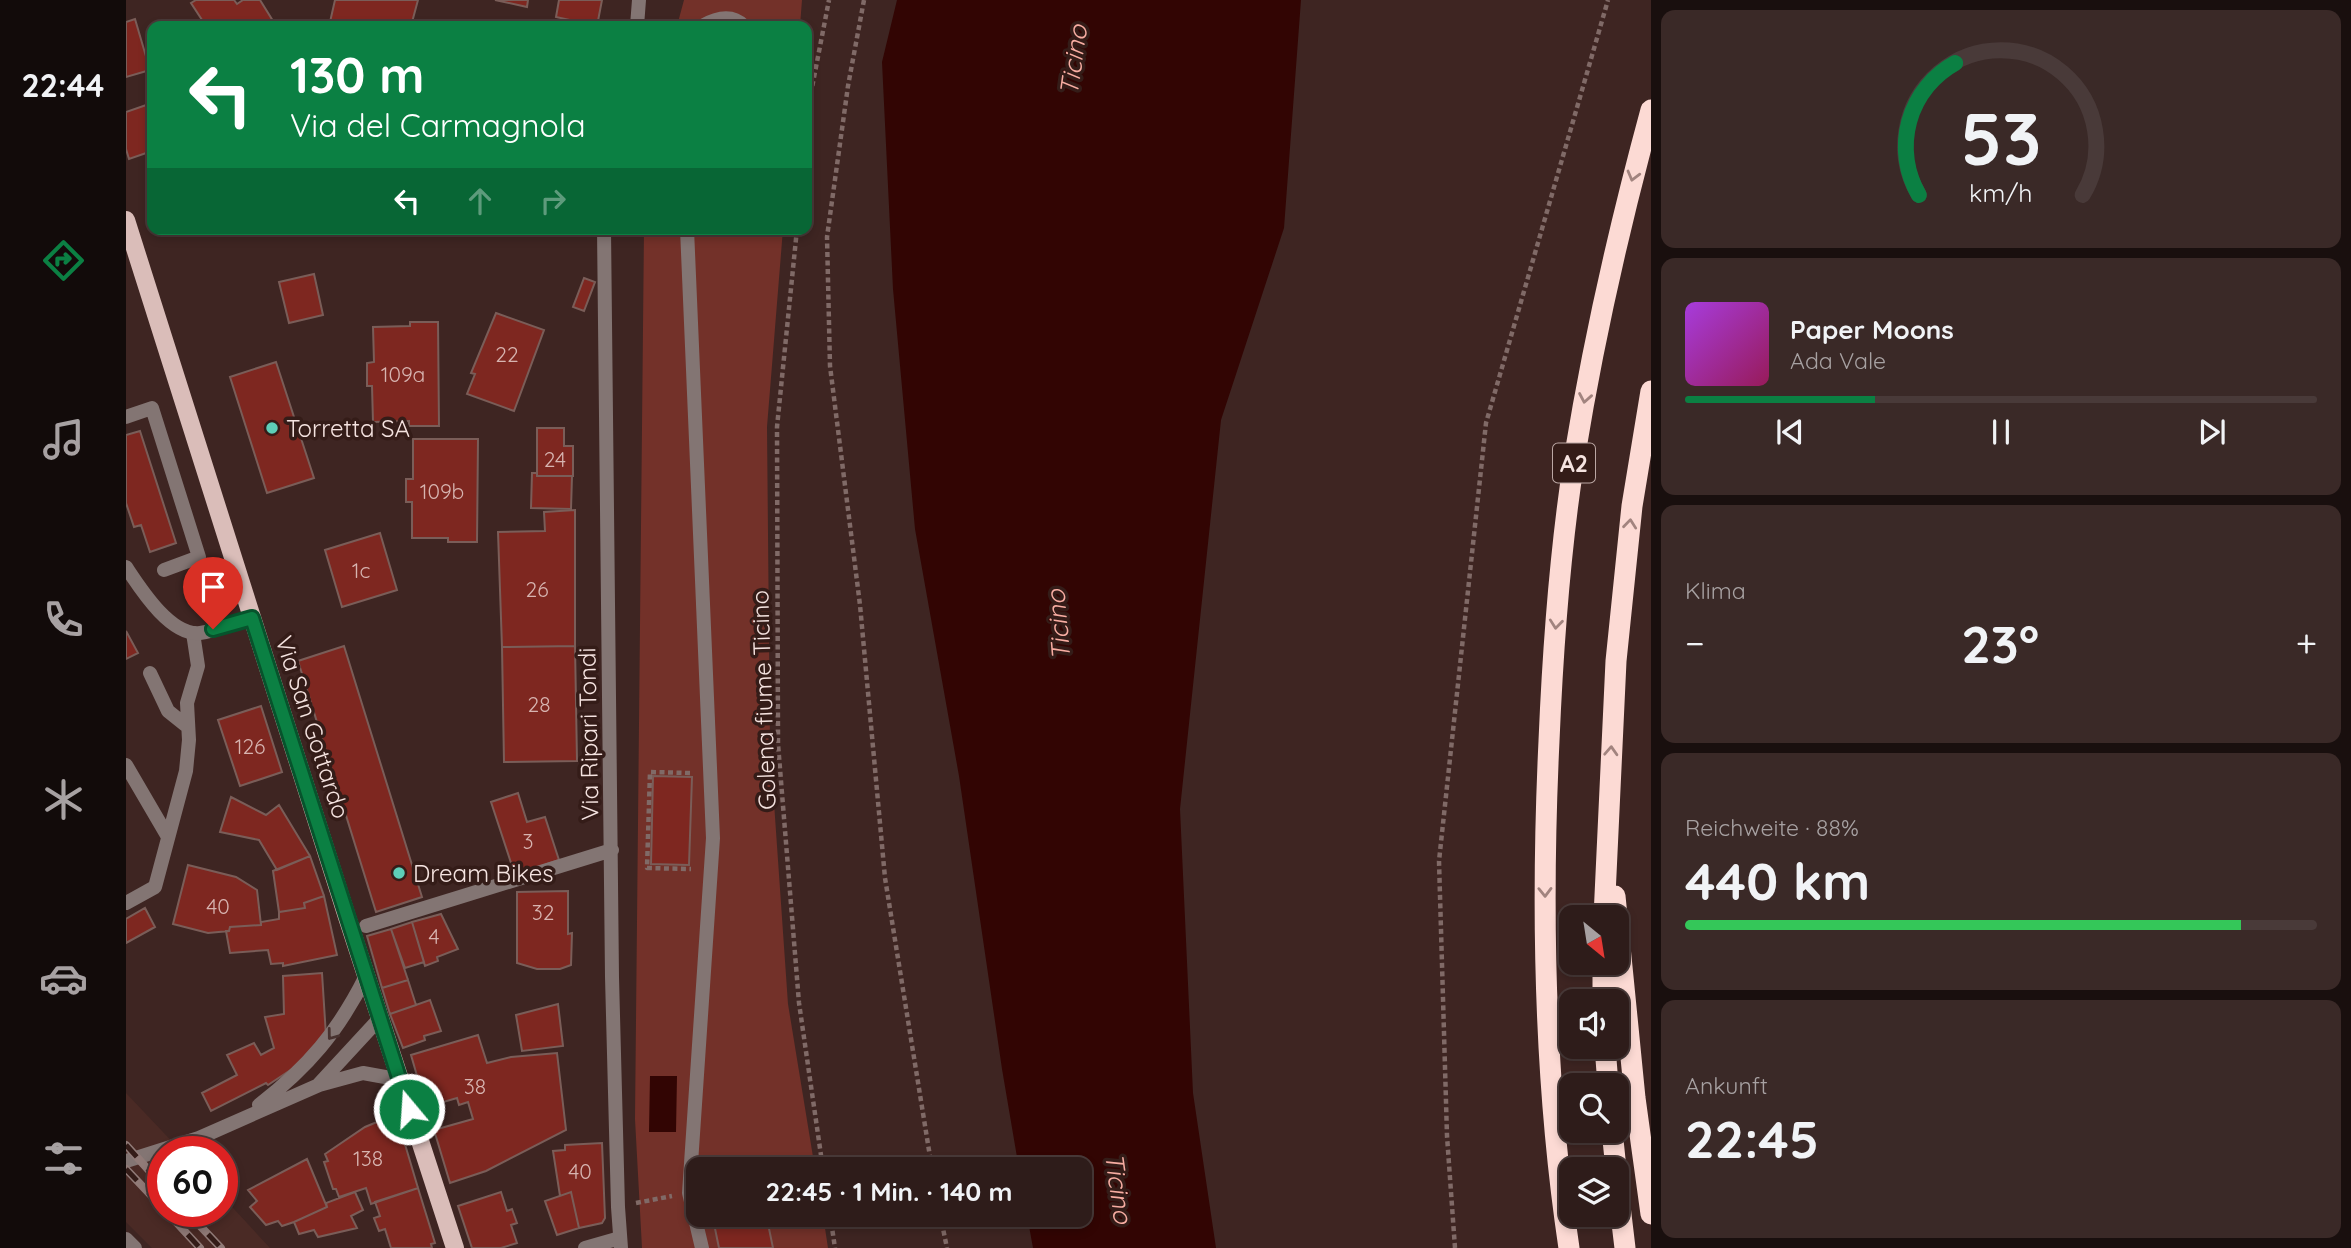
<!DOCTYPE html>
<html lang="de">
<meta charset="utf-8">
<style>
:root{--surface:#2e1c1a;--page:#3a2927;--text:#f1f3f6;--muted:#a7a1a2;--line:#493a39;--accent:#0b8043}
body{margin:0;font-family:Quicksand,sans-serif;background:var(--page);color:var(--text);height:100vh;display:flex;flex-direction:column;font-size:26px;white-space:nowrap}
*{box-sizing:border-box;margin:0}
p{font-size:23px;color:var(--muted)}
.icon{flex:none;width:38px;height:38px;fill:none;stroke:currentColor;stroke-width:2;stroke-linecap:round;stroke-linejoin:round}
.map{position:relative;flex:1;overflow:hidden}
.panel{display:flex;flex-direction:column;gap:10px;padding:10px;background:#190f0e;width:700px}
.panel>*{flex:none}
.top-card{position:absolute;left:21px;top:21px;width:665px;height:214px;border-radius:14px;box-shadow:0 4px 10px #0003,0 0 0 2px var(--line);background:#0b8043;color:#fff;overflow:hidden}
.needle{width:46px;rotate:150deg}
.buttons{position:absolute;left:1433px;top:905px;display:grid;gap:14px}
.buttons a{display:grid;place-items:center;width:70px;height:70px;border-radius:14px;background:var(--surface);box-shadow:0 4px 10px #0003,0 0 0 2px var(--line);font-size:35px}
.speed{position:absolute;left:21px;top:1136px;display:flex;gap:14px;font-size:35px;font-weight:700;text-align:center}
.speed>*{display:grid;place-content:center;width:91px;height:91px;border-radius:50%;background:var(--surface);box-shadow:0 4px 10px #0003,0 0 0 2px var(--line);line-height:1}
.speed .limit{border:10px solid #d22;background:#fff;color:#111}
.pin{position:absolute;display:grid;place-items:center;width:60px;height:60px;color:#fff;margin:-72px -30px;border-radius:50% 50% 50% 0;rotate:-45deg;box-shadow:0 0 7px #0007}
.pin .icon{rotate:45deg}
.me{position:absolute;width:77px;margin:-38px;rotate:342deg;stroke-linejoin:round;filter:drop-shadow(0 0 5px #0008)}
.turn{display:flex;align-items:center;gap:24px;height:147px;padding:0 28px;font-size:32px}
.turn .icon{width:91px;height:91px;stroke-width:2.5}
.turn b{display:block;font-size:49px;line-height:60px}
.lanes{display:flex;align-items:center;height:66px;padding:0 28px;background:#0003;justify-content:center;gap:35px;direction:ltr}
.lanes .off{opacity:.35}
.big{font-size:52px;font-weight:800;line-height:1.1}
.panel .widget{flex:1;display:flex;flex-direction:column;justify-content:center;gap:10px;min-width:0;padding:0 24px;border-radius:14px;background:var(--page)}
.panel .dial{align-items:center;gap:0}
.dial svg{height:182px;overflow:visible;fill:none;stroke:var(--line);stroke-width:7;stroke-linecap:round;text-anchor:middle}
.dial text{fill:var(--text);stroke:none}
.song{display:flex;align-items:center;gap:21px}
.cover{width:84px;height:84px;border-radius:10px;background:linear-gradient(135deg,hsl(280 70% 55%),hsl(330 70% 35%))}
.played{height:7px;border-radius:4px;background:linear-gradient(90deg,var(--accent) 30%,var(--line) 30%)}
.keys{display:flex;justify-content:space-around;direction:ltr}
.heat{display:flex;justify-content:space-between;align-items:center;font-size:38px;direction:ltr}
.charge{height:10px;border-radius:5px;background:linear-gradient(90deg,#34c759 88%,var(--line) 0)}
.trip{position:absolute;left:560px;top:1157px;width:406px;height:70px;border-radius:14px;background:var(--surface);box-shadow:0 4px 10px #0003,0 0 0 2px var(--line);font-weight:800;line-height:70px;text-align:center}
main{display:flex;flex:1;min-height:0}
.menu{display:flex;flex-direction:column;width:126px;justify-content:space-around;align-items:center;background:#120b0a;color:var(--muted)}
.menu .icon{width:49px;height:49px}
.menu .selected{color:var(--accent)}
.menu b{font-size:32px;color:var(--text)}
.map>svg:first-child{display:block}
</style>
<main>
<nav class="menu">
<b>22:44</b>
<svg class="icon selected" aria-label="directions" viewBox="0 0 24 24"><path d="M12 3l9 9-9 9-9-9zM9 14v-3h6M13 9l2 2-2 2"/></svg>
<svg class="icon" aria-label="music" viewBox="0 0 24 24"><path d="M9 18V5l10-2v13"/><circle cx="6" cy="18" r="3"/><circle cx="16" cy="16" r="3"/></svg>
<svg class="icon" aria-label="phone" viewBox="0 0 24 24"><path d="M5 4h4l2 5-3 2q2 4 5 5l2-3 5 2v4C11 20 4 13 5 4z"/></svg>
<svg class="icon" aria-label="climate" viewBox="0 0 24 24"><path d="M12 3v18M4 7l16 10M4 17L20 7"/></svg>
<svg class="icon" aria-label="car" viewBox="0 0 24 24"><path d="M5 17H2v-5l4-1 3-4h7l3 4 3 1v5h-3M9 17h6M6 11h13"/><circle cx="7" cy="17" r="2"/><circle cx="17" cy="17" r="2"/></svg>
<svg class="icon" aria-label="filters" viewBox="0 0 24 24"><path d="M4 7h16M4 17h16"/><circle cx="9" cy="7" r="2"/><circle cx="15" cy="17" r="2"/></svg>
</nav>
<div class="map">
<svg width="1525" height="1248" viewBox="0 0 1525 1248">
<rect width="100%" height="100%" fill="#3e2522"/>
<path fill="#4a2a25" d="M0,1093L55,1151L37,1152V1211H96V1196L144,1248H26L0,1222Z"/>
<path fill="#733129" d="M558,0H676L674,26H551Z
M518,229H657L641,427L644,745L662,1004L689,1169H572V1214L697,1215L702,1248H516L509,1119Z"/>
<path fill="#320503" d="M771,0H1175L1158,228L1095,420L1054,809L1067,1093L1090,1248H907L901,1215L954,1214V1169H893L876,1069L833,776L789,529L767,289L756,62Z
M524,1076H551L550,1132H523Z"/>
<path fill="#7e2720" stroke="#7a5d58" stroke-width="2" d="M70,0H108L111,4L117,0H134L147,21L138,26H80L65,3Z
M209,0H292L285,26H222L204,22Z
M369,0H402L401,7Z
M433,0H476L471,26L430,17Z
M9,19L24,70L0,77V22Z
M26,103V151L3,159L0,149V112Z
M188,274L197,315L163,323L153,282Z
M458,278L469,282L458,311L447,307Z
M370,313L418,330L388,411L341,394L349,374L345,373Z
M284,322H312L313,426H283V421L247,422L246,386H241V363L248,362L247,327L284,326Z
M150,362L188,478L141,493L104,377Z
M411,428H438V446H447V476H411Z
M14,431L50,543L24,552L15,525L8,527L0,503V435Z
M287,439H352L351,542H322V538H286V502H280V479H287Z
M406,473H411V476H446L445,509L405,508Z
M449,510V646L376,647L372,532L419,531L418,512Z
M254,533L271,590L216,607L199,550Z
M0,631L12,653L0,659Z
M218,646L296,897L250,912L172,661Z
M449,646L451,761L378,762L376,647Z
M135,706L156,772L114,786L92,720Z
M527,776L566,777L563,865L525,864Z
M392,793L401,822L419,817L433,860L389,875L365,802Z
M105,797L140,815L153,805L184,856L151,870L133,840L94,832Z
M184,856L198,896L178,903L179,908L153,912L147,871Z
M62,865L110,877L131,890L135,925L104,927L103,931L82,933L47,924Z
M442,891V934L446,933L445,965L434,969H411L391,963V892Z
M198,896L211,955L157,966V963L145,964L142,950L104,953L100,931H103L104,927L135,925V922L153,919V912L179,908L178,903Z
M19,908L29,927L0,943V919Z
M315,914L332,949L311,957L312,961L299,966L286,922Z
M286,922L298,962L279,968L265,929Z
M265,929L282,980L256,988L241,936Z
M196,973L200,1036L169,1067L142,1085L140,1083L85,1111L76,1093L111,1075L101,1055L128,1043L135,1055L148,1048L139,1017L158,1014L157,976Z
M282,980L290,1005L264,1014L256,988Z
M304,1000L315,1031L298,1036L299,1040L277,1048L264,1014Z
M432,1004L437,1046L396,1051L390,1015Z
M352,1035L361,1063L385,1057L431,1053L440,1130L360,1171L324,1183L308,1130L347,1119L342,1102L333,1105L331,1098L300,1107L285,1055Z
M270,1114L292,1188L245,1204L240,1188L213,1197L210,1189H207L198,1162L202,1161L199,1154L239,1127Z
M476,1143L479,1218L476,1223L453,1228L445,1192L434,1196L427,1151L439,1150V1145Z
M181,1159L201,1207L168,1222L156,1226L152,1221L140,1225L124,1207L131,1201L122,1190Z
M292,1188L309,1243L305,1244L306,1248H265L259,1229L253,1231L248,1218L254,1216L249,1202Z
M229,1192L237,1210L225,1216L231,1228L192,1237L188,1230L173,1234L168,1222L201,1207L200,1203Z
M375,1192L381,1211L386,1209L391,1223L385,1225L391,1243L375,1248H346L332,1206Z
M445,1192L453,1228L431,1235L419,1201Z
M586,1214H640L647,1248H593Z"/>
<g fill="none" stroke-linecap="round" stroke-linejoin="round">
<path stroke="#806a67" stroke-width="4.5" stroke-dasharray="5 3.5" stroke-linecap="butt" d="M738,0L722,86L701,237L704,366L734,605L759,878L806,1169
M681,128L683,103L703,0
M671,229L651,427L652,744L673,1003L697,1169
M564,773L524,772L521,868L565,869
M510,1203L546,1196
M704,1214L709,1248
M814,1214L821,1248
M1329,1248L1321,1136L1313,861L1360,423L1482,0"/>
<path stroke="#837573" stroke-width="14" d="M576,26C590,18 606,14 618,26
M561,229L587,838L563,1193L576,1248
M0,417L26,408L73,557L38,570
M24,673L42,711L62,727
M0,765L42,837
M0,903L29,887L60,771L63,740L61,703L72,666L67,633"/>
<path stroke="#837573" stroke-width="14" d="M511,26L513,0
M478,229L486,977L492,1207L495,1248
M0,567C14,588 44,636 74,633C91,631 109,622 126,618
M240,926L486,850
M193,1084L254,1018
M133,1105C182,1067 212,1032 240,976
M0,1161L73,1138L193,1085L237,1073L259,1077L276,1085
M0,1239L9,1248
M459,1248L494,1238"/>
<path stroke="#dabdb9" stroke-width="18" d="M0,220L221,917L329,1248"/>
<path stroke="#fcdad4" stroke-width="21" d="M1489,896L1509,1098L1525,1214
M1478,917L1490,661L1506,506L1525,391
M1477,962V1001
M1479,1046L1482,1085
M1486,1130L1490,1169
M1491,1181L1499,1248
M1443,1248C1418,1081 1415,909 1423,741C1427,645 1434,549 1449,454C1468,337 1494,224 1525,110"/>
<defs>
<path id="rail" d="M0,1145L37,1186
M0,1169L37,1208
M40,1211L74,1248
M60,1211L95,1248"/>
</defs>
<use href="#rail" stroke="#917b78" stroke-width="8"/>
<use href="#rail" stroke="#341c18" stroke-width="5" stroke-dasharray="16" stroke-linecap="butt"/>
</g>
<defs><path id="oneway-chevron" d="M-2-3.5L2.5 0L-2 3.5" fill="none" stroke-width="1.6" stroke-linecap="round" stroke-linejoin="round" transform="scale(1.75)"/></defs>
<g stroke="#a2847f">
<use href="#oneway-chevron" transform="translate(1507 176) rotate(105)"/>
<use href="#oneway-chevron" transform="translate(1459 398) rotate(100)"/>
<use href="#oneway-chevron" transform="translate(1504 524) rotate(-84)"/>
<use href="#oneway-chevron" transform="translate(1430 624) rotate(96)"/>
<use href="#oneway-chevron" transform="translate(1485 751) rotate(-87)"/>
<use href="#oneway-chevron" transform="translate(1419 892) rotate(89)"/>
</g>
<use stroke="#48322f" href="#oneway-chevron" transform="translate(206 1035) rotate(127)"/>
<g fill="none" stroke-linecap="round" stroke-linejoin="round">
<defs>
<path id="route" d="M87,629L126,618L283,1109"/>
</defs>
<use href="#route" stroke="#07532c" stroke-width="18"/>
<use href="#route" stroke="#0b8043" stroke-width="12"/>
</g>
<g fill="#5eceb8" stroke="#341c18" stroke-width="2.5">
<circle cx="146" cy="428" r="7"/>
<circle cx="273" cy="873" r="7"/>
</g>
<g text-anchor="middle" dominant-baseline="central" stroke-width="7" stroke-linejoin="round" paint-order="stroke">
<g font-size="21" fill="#d7b4b0">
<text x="381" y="354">22</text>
<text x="277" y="374">109a</text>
<text x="429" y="459">24</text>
<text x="316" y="491">109b</text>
<text x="235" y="570">1c</text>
<text x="411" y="589">26</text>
<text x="413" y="704">28</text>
<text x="124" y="746">126</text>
<text x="402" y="841">3</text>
<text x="92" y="906">40</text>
<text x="417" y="912">32</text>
<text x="308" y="936">4</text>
<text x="349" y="1086">38</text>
<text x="242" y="1158">138</text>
<text x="454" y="1171">40</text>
</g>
<rect fill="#341c18" stroke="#bba7a4" stroke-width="2" x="1427" y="443.5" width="42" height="39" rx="5"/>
<g font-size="23" font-weight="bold" fill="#f5e3e0">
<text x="1448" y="463">A2</text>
</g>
<g font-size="24" fill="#f5e3e0" stroke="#341c18" text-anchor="start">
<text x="160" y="428">Torretta SA</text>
<text x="287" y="873">Dream Bikes</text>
</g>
<g font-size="24" fill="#f5e3e0" stroke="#341c18">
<text transform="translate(637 700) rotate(-92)">Golena fiume Ticino</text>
<text transform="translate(187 727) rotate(72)">Via San Gottardo</text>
<text transform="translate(462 734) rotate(-91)">Via Ripari Tondi</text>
</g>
<g font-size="26" font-style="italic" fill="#f8ada2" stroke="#341c18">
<text transform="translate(947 60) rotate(-82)">Ticino</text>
<text transform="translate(932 625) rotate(-95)">Ticino</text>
<text transform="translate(993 1188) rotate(82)">Ticino</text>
</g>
</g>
</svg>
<div class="buttons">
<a><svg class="needle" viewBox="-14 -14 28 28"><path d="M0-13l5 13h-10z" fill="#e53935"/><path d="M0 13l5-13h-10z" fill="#a7a1a2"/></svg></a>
<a><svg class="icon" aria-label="sound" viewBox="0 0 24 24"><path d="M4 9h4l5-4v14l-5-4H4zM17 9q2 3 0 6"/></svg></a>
<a><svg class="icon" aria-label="search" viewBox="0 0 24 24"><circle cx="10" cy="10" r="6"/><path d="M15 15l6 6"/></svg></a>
<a><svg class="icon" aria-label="layers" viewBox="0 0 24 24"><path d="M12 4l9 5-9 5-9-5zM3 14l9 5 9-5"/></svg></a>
</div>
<div class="speed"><div class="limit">60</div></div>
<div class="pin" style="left:87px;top:629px;background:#d93025"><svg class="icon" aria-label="arrive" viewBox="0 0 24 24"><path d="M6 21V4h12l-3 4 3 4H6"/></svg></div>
<svg class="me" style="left:283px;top:1109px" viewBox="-20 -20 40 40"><circle r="17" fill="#0b8043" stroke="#fff" stroke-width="3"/><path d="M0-11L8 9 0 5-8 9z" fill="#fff"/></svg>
<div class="trip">22:45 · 1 Min. · 140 m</div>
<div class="top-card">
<div class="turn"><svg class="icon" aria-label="left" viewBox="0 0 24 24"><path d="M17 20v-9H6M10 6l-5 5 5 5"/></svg><div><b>130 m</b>Via del Carmagnola</div></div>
<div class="lanes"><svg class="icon" aria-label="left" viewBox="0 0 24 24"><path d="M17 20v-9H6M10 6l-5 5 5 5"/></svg><svg class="icon off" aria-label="ahead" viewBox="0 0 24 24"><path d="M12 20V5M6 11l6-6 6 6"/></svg><svg class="icon off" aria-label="right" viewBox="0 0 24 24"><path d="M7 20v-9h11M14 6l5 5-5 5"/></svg></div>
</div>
</div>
<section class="panel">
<div class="widget dial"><svg viewBox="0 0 100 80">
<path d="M14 69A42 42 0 1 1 86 69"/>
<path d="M14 69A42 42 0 0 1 30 11" stroke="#0b8043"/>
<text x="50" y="56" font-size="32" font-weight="700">53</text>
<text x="50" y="72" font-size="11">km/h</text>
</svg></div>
<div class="widget">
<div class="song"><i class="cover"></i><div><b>Paper Moons</b><p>Ada Vale</p></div></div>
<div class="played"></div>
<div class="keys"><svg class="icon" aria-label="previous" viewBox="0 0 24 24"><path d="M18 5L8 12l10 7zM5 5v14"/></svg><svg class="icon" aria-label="pause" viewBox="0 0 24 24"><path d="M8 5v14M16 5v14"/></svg><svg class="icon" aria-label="next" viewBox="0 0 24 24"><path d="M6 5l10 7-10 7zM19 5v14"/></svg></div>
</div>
<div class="widget"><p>Klima</p>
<div class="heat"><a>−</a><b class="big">23°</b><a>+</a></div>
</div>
<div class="widget"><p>Reichweite · 88%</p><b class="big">440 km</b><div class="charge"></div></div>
<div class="widget"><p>Ankunft</p><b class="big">22:45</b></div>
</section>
</main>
